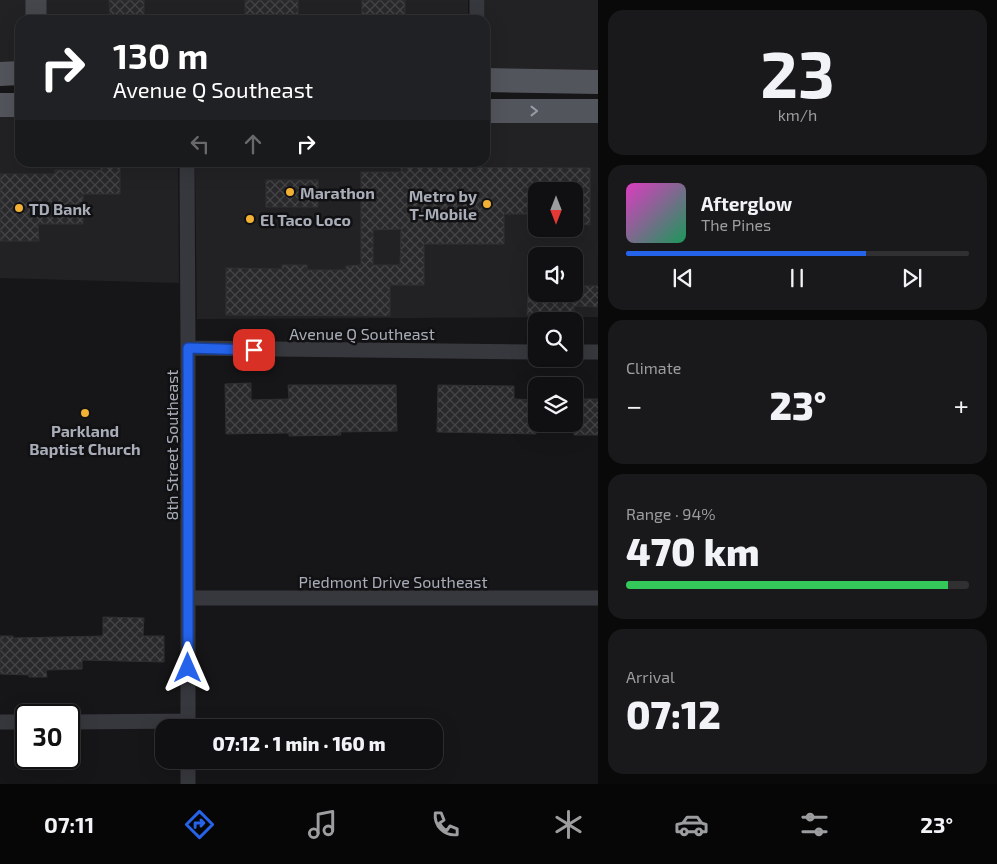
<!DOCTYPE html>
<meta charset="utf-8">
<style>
:root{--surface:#101012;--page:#19191b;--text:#f1f3f6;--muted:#9c9d9f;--line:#303032;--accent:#2563eb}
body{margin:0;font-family:"Exo 2",sans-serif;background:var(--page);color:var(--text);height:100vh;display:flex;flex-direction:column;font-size:19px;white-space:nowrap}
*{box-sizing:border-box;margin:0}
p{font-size:16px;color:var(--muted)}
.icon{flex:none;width:28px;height:28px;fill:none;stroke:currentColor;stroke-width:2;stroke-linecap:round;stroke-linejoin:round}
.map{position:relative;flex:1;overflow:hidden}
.drawer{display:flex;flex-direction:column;gap:10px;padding:10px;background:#09090a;width:399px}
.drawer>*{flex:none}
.guide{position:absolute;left:15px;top:15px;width:475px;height:152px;border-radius:15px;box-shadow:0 5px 20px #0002,0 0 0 1px var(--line);background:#202124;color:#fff;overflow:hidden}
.needle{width:32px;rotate:180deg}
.fabs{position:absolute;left:528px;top:182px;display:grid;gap:10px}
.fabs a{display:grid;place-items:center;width:55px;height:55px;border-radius:10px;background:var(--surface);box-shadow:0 5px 20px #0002,0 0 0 1px var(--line);font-size:25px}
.speed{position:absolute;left:15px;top:704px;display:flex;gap:10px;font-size:25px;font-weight:700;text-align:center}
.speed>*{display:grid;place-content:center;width:65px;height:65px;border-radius:50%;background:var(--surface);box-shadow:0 5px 20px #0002,0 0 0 1px var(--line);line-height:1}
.speed .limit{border:2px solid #111;border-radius:8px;background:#fff;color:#111}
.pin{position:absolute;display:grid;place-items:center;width:42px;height:42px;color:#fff;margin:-21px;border-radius:10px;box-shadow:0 2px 8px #0006}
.me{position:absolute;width:55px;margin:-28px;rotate:0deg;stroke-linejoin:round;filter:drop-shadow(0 0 4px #0008)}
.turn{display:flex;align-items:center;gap:18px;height:105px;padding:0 15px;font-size:22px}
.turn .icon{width:65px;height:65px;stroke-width:2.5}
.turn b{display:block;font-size:35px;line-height:42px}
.lanes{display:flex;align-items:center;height:48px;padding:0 15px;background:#0003;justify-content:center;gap:25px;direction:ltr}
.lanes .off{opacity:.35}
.big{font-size:38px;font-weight:800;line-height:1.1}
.drawer .card{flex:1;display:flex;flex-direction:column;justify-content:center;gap:8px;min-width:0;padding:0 18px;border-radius:15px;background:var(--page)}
.drawer .dial{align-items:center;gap:0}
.dial b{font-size:65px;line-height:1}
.song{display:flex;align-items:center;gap:15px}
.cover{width:60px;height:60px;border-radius:8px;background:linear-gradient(135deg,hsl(310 70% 55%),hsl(150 70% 35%))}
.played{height:5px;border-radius:2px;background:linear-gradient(90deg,var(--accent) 70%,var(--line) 70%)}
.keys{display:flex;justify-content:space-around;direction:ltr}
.heat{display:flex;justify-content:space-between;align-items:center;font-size:28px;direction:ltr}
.charge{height:8px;border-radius:4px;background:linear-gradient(90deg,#34c759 94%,var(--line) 0)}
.trip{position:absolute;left:155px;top:719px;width:288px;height:50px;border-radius:15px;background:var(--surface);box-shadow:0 5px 20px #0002,0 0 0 1px var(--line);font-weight:800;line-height:50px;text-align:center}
.dock{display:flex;height:80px;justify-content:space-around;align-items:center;background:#060607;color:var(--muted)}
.dock .icon{width:35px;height:35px}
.dock .on{color:var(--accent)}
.dock b{font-size:22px;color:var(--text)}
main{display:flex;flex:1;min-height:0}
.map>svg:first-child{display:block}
</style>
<main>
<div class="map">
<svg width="599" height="784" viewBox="0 0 599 784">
<defs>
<pattern id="building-cross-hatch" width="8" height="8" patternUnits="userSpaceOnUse" patternTransform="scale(1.25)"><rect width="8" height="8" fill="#29292c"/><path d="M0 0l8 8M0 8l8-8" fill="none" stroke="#454548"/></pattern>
</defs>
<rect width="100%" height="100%" fill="#161618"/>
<path fill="#222225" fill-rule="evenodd" d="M0,0H28V20H20V64H0Z
M45,0H468V20H44Z
M485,0H598V72L485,71Z
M0,114H20V162L178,163L179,283L0,278Z
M485,120L598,121V317L197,319L195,163L485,162ZM536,191H574V229H536ZM536,256H574V294H536Z"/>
<path fill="url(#building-cross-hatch)" stroke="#303034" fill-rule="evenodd" d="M109,0H144V20H110Z
M245,0H298V15L245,16Z
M362,0H405V20H362Z
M101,162H120V194H83V224H38L39,241H0V174H55V170H101Z
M401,167L590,168V225L574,224V191H536V214H504V244H424V285H390V316L226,315V268L282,269V265H307V270H346V266L361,265V172H401ZM401,229L400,265H373V230Z
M266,180H318V207H266Z
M574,286H599V307L574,306V316L527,315L528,294H574Z
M251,383V400L289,399L288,385H396L397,431L340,432L341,435L289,436V433L226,434L225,384Z
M438,385L514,386V399L536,400V434L437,432Z
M574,399H599V435H574Z
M103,617L144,618L143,636H164V662L82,660V669L46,670L47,677H29V675L0,674V636H13V638L103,636Z"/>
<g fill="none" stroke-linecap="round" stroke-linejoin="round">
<path stroke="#37383d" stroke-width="15" d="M477,20V0
M187,162L188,348V728
M188,348L536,352
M574,352H599
M188,598H599
M0,722H26
M69,722L188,721
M188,760V784"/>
<path stroke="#45474d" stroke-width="21" d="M36,20V0"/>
<path stroke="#53555c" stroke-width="24" d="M0,74L20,73
M485,80L599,82
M0,105H20
M485,111H599"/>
</g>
<defs><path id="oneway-chevron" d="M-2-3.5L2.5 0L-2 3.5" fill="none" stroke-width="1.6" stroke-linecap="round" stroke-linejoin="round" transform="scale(1.25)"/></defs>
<use stroke="#979ba6" href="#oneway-chevron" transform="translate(534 111)"/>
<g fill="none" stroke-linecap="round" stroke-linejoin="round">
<defs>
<path id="route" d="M188,668V348L254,350"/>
</defs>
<use href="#route" stroke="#184099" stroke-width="12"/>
<use href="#route" stroke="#2563eb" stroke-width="9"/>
</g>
<g fill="#f2b134" stroke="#111113" stroke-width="2">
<circle cx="290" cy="192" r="5"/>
<circle cx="487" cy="204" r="5"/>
<circle cx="19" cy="208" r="5"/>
<circle cx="250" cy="219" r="5"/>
<circle cx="85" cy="413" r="5"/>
</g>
<g text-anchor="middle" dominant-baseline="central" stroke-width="5" stroke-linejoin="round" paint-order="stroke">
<g font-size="16" font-weight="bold" fill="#a8adb8" stroke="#111113" text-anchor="start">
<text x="300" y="192">Marathon</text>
<text x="477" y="195" text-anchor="end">Metro by<tspan x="477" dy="18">T-Mobile</tspan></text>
<text x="29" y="208">TD Bank</text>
<text x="260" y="219">El Taco Loco</text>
<text x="85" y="430" text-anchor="middle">Parkland<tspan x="85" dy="18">Baptist Church</tspan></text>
</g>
<g font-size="16" fill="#a8adb8" stroke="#111113">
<text x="362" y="333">Avenue Q Southeast</text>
<text transform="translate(171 445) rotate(-90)">8th Street Southeast</text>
<text x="393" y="581">Piedmont Drive Southeast</text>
</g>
</g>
</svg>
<div class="fabs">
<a><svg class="needle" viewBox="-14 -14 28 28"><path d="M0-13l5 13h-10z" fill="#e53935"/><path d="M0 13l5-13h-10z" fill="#9c9d9f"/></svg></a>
<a><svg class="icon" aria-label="sound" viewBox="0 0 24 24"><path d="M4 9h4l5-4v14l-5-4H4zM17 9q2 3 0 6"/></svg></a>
<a><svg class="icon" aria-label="search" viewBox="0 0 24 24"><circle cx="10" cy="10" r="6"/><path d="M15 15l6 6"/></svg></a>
<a><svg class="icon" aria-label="layers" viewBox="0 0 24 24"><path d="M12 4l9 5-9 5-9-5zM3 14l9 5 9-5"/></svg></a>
</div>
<div class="speed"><div class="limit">30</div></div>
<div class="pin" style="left:254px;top:350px;background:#d93025"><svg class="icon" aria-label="arrive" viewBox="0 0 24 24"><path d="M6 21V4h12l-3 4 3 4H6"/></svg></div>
<svg class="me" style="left:188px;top:668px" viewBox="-20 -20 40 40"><path d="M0-17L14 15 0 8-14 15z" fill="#2563eb" stroke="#fff" stroke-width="4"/></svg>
<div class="trip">07:12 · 1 min · 160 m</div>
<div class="guide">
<div class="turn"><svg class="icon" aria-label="right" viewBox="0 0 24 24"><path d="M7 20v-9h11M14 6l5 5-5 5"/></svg><div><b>130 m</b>Avenue Q Southeast</div></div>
<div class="lanes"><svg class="icon off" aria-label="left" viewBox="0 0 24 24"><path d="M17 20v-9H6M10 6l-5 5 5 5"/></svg><svg class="icon off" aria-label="ahead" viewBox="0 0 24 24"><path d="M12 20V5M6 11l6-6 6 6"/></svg><svg class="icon" aria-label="right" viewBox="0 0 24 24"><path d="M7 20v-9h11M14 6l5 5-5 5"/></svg></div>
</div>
</div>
<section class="drawer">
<div class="card dial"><b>23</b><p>km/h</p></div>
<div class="card">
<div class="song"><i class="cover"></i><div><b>Afterglow</b><p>The Pines</p></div></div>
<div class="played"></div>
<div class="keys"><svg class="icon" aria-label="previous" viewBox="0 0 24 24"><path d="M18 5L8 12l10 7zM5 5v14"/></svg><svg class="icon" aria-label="pause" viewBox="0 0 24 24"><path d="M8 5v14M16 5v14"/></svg><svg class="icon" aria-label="next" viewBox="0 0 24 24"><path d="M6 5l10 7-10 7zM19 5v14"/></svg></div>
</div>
<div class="card"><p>Climate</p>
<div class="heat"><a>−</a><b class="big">23°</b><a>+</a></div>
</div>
<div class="card"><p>Range · 94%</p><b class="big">470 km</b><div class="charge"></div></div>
<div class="card"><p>Arrival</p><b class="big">07:12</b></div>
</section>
</main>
<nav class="dock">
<b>07:11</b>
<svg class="icon on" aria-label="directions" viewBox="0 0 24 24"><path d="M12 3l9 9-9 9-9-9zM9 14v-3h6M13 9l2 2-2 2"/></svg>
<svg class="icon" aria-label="music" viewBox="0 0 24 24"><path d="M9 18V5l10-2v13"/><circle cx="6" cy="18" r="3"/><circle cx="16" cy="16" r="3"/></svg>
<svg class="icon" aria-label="phone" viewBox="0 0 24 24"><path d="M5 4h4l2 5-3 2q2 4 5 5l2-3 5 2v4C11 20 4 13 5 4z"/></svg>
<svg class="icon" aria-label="climate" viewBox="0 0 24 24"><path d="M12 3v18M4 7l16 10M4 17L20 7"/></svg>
<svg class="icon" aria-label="car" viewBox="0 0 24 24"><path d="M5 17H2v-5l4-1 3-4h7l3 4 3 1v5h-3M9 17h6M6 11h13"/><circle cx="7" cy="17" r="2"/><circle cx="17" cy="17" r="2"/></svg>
<svg class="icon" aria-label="filters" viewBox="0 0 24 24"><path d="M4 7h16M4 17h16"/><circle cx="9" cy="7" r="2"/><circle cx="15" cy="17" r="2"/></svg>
<b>23°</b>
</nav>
